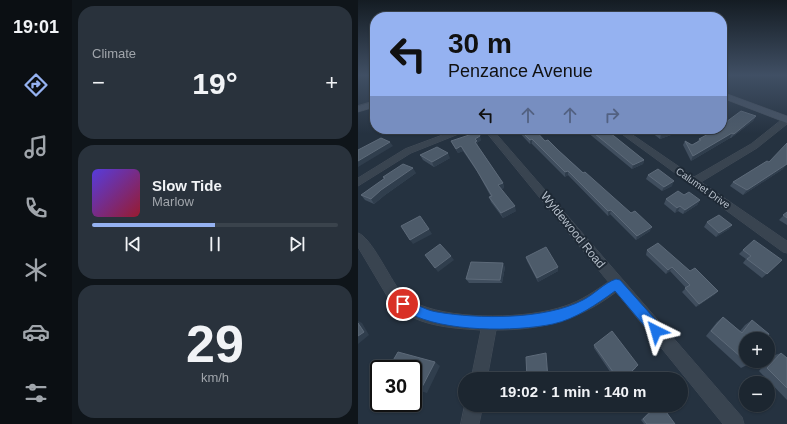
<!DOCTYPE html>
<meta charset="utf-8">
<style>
:root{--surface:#1c2630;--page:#29323c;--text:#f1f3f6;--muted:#a0a5ab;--line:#3a434c;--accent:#95b2f1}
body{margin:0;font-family:Helvetica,sans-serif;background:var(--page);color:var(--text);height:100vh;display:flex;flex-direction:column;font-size:15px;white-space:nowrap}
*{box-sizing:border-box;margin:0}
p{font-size:13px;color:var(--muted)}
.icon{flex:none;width:22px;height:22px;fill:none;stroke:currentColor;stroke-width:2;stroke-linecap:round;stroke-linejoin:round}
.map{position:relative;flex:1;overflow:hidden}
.drawer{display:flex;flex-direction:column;gap:6px;padding:6px;background:#0f151a;width:286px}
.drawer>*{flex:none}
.banner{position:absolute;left:12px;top:12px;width:357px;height:122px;border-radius:16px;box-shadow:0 1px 3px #0004,0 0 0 1px var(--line);background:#95b2f1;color:#111;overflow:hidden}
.fabs{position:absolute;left:381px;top:332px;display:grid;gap:8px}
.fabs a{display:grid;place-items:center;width:36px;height:36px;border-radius:50%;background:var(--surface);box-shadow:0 1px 3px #0004,0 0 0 1px var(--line);font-size:20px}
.speed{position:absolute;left:12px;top:360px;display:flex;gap:8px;font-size:20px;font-weight:700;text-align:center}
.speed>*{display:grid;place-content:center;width:52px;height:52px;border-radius:50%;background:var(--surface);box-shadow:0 1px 3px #0004,0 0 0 1px var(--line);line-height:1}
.speed .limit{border:2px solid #111;border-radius:6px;background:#fff;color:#111}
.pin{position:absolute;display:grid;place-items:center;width:34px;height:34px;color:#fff;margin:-17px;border:2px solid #fff;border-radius:50%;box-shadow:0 1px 4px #0007}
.me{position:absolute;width:44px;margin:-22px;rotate:320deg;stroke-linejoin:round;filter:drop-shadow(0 0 3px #0008)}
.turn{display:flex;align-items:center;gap:14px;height:84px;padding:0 12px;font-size:18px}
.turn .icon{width:52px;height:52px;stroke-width:2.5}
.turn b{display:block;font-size:28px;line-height:34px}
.lanes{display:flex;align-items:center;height:38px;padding:0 12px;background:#0003;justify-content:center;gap:20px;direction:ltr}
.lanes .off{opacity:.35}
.big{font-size:30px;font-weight:800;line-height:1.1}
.drawer .widget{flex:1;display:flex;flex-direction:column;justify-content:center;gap:6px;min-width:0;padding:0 14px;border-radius:16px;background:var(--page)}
.drawer .dial{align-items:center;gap:0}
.dial b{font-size:52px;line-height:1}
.song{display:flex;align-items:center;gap:12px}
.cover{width:48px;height:48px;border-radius:6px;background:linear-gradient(135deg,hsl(250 70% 55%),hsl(350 70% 35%))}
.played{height:4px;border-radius:2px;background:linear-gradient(90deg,var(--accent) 50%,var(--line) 50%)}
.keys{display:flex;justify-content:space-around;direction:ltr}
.heat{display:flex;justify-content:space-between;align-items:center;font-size:22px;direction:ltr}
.trip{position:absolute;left:100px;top:372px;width:230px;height:40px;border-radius:20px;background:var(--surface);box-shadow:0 1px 3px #0004,0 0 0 1px var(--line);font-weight:800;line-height:40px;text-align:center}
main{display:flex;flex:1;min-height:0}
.tab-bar{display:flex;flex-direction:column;width:72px;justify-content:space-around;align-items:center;background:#0b0f13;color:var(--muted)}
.tab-bar .icon{width:28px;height:28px}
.tab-bar .on{color:var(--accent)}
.tab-bar b{font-size:18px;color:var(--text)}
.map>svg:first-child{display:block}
</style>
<main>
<nav class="tab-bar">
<b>19:01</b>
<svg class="icon on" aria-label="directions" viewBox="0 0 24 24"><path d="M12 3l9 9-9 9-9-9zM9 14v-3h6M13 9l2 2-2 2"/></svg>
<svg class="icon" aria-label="music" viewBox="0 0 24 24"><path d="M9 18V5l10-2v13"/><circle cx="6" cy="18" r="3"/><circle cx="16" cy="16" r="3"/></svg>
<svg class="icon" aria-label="phone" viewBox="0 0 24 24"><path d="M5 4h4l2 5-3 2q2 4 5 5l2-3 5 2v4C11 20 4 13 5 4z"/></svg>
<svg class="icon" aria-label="climate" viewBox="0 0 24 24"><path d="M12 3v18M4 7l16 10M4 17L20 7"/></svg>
<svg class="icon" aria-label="car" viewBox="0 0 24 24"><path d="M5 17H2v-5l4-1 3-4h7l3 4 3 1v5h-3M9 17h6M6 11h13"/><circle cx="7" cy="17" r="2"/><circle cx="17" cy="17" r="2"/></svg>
<svg class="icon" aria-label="filters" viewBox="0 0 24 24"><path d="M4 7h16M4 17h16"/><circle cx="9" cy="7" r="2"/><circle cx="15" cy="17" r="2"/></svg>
</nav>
<section class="drawer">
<div class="widget"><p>Climate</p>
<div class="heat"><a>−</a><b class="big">19°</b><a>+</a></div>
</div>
<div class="widget">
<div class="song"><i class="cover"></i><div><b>Slow Tide</b><p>Marlow</p></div></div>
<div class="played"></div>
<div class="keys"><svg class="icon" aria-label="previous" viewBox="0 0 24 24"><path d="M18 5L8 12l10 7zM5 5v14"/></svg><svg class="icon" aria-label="pause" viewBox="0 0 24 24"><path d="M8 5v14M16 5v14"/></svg><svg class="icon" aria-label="next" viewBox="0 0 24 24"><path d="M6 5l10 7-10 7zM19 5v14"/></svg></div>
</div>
<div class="widget dial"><b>29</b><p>km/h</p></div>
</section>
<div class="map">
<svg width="429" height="424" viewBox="0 0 429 424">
<rect width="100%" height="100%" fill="#253240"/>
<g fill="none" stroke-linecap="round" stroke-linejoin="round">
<defs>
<path id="street" d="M426,118H429V124L399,148L343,182L429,241V253L425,252L257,129H266L336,177L393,144Z
M101,129H113L53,153L0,186V178L47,149Z
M126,129H134L384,417L386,424H365L258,292C221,320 185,330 138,330L129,379H113L123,330C91,328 55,326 32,301L0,247V233C13,237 32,279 42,291C48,297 54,302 62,305C99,320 170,319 207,306C223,301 237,291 250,282Z
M107,405H125L121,424H103Z"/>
<path id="secondary" d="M364,92L429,116V123L364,98Z
M17,101V107L0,112V106Z"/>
</defs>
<use href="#street" stroke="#434d59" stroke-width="1"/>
<use href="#secondary" stroke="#434d59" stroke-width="1"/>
<use href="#street" fill="#394450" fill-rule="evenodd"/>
<use href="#secondary" fill="#475363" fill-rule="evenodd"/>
</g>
<path fill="#404e5e" d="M398,116L395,121L373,138H372L333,161L325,145L327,141L334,145L340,141L341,139Z
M158,129H176L187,141L200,150L292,231L278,240L252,214L250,216L210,175L207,177L174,144H172Z
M229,129H245L286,160L285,164L274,169L229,132Z
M289,129H313L315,130L313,135L302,139Z
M123,140L119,143L120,146L145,183L146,188L143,189L158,211L145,218L133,202L131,197H133L120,173L105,151L100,153L95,145L93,141Z
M62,155L92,158L76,167L65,160Z
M425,169L385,195L372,186L375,182Z
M58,173L27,195L16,204L7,200L3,195L26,179L25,177Z
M290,175L314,186L304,191L288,179Z
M326,195L342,200L339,205L325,214L320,211L317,213L306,204L308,199Z
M429,212V225L421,220Z
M349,222L374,225L371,229L358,237L346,227Z
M289,250L332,271L360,291L356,295L338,307L324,292L328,288L312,271L308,274L288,255Z
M385,250L424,260L404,278L385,263L388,259L381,254Z
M168,257L200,267V271L180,282L169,261Z
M147,267L144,283H111L108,279Z
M365,317L382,331L387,325L394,320L391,364L383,368L348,336L359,322Z
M236,345L278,368L266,379H257L236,348Z
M423,353L429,358V400L401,371L414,356Z
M298,405H303L317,424H286L283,420Z"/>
<path fill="#303e4d" d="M398,116L395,121L373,138L376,134Z
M315,130L313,135L302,139L303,134Z
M374,133L372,138L333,161L335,156Z
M122,136L123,140L119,143L120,146L117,142V139Z
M174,139V144H172V140Z
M32,142L35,146L0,167V161Z
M103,146L105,151L100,153L98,149Z
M90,153L92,158L76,167L74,162Z
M286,160L285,164L274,169L275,165Z
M429,164L425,169L385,195L389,190Z
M55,168L58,173L27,195L16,204L13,199L23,190Z
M210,171V175L207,177V172Z
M316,181L314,186L304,191L306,187Z
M145,183L146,188L141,190L140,185Z
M342,200L339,205L325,214L327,210Z
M157,206L158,211L145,218L143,213Z
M322,206L320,211L317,213L319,208Z
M253,210L252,214L250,216V211Z
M374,225L371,229L358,237L361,233Z
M294,227L292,231L278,240L279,236Z
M71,229L74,234L55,244L52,240Z
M93,256L96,260L80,272L77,268Z
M145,263L147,267L144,283L142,280Z
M200,267V271L180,282L179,278Z
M314,267L312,271L308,274L310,270Z
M360,291L356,295L338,307L341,304Z
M0,321L4,323L11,335L0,344Z
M77,362L82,366L69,393L62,391Z"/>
<path fill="#4d5b6a" stroke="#5d6a79" d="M383,111L398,116L376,134L374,133L335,156L327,141L334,145L343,140L341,139L352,133L358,129H364V125Z
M161,129H176L187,141L190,140L200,150L225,173L227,172L273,213L277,211L294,227L279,236L253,210L250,211L210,171L207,172L174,139L172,140Z
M231,129H245L256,136L286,160L275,165Z
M296,129H313L315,130L303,134Z
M120,132L122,136L117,139L119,141L117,142L145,183L140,185L157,206L143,213L131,197L134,196L118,169L103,146L98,149L93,141Z
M23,138L32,142L0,161V150Z
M429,143V164L389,190L375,182L409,161L411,162Z
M79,147L90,153L74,162L62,155Z
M45,164L55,168L23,190L13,199L3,195L27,178L25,177Z
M300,169L316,181L306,187L290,175Z
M320,191L326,195L331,192L342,200L327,210L322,206L319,208L308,199Z
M429,212V218L425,215Z
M361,215L374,225L361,233L349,222Z
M62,216L71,229L52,240L43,226Z
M396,240L424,260L409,274L389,259L393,256L385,250Z
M300,243L332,271L337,268L360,291L341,304L327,288L332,285L314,267L310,270L289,250Z
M82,244L93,256L77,268L67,255Z
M188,247L200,267L179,278L168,257Z
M113,262L145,263L142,280L108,279Z
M365,317L384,333L394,320L411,334L408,339H388V361H393L391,364L353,331Z
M0,323L6,332L0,336Z
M254,331L280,365L266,379H260L236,345Z
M40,352L77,362L62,391L55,388V369H30Z
M188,353L190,379H169L168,357Z
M423,353L429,358V388L409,368Z
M300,405H303L317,424H289L285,419Z"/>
<linearGradient id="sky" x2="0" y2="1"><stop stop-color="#141c23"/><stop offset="0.56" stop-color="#404f64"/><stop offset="1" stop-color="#404f64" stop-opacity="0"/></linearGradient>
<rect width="429" height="134" fill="url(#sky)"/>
<path fill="#1a73e8" stroke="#114b97" d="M258,279L262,280L303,326L304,331L303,335L298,337L294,335L257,291C239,304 218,319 195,324C157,332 85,332 51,313C46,310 42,309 39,304L41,300L45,298C57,303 66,310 79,312C120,319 187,320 225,300C237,294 246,283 258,279Z"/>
<g text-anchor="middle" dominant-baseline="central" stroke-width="4" stroke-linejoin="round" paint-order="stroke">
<g font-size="10" fill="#b6bfca" stroke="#1e2935">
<text transform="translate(345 188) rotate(35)">Calumet Drive</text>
</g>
<g font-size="12" fill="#b6bfca" stroke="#1e2935">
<text transform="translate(215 230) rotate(51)">Wyldewood Road</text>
</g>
</g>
</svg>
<div class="fabs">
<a>+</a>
<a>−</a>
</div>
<div class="speed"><div class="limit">30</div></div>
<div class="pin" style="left:45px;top:304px;background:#d93025"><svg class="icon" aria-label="arrive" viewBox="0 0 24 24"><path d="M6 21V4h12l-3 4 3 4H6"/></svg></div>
<svg class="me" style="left:298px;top:331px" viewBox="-20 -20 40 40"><path d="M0-17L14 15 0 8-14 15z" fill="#1a73e8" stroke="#fff" stroke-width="4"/></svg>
<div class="trip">19:02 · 1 min · 140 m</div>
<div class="banner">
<div class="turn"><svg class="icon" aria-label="left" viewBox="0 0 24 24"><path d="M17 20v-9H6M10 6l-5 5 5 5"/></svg><div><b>30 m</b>Penzance Avenue</div></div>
<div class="lanes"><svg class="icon" aria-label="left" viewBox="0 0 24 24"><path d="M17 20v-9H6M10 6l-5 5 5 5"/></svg><svg class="icon off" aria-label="ahead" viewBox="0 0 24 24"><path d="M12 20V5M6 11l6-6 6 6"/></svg><svg class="icon off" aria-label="ahead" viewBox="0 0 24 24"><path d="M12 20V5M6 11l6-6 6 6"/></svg><svg class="icon off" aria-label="right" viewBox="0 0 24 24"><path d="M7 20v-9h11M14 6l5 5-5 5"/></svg></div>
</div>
</div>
</main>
